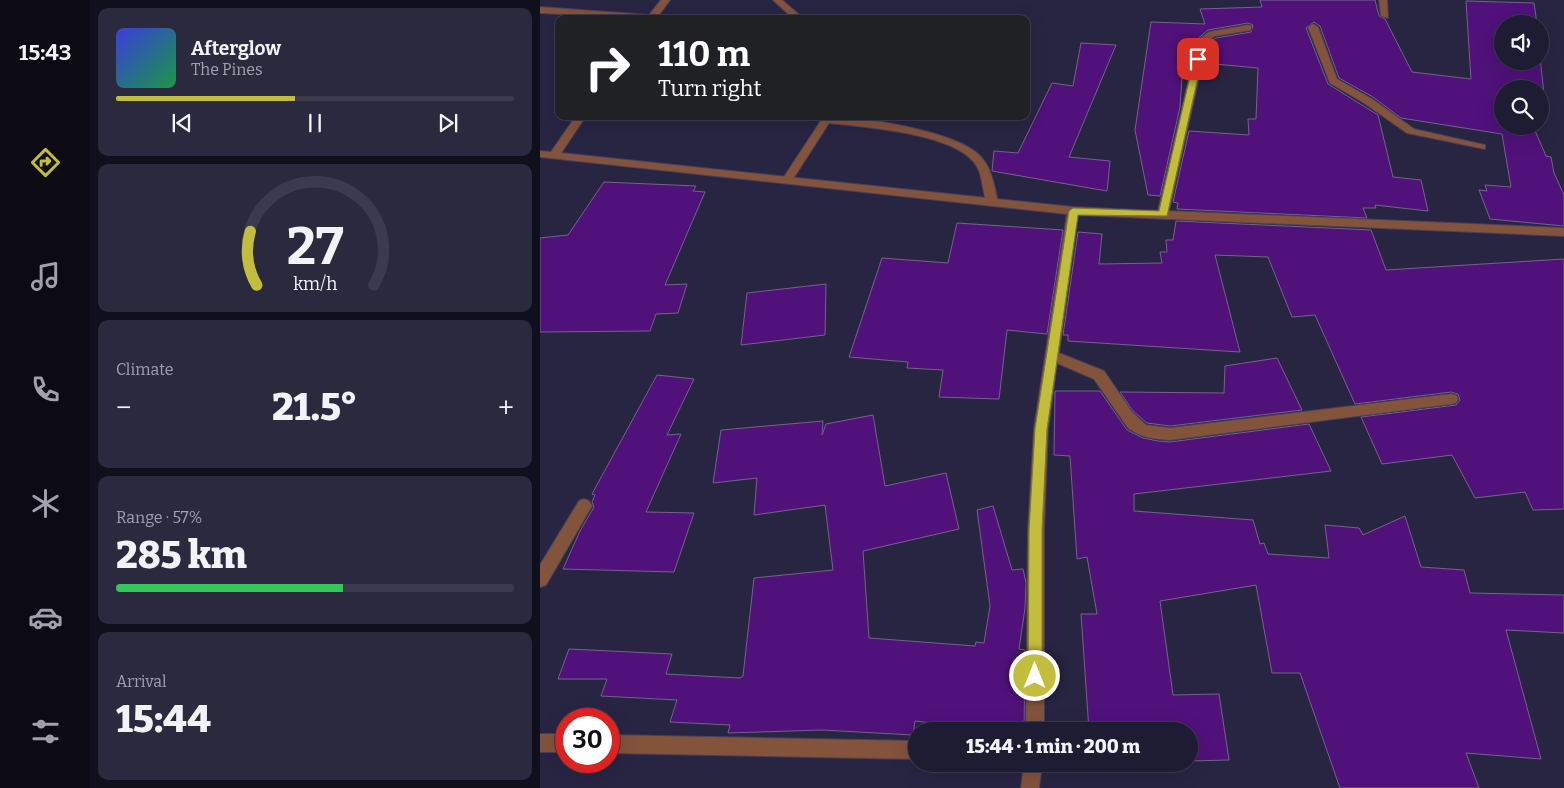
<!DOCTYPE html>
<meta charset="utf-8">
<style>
:root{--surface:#1e1c32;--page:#2b293e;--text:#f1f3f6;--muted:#a1a1ac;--line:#3c3a4d;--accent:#c3bd3e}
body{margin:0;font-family:Bitter,serif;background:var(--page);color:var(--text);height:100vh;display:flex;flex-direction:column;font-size:19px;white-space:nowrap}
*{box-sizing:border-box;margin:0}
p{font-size:16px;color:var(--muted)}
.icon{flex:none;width:28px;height:28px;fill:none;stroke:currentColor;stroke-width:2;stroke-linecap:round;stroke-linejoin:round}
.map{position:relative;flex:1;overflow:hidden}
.drawer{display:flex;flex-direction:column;gap:8px;padding:8px;background:#100f1c;width:450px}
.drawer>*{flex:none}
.hud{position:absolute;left:15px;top:15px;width:475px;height:105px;border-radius:10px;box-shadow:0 5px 20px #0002,0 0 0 1px var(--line);background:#202124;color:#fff;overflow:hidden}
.buttons{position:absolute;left:954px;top:15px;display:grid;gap:10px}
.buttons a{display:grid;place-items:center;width:55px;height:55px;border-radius:50%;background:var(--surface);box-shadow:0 5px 20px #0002,0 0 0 1px var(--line);font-size:25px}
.speed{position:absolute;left:15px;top:708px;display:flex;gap:10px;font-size:25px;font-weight:700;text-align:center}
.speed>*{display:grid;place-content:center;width:65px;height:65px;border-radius:50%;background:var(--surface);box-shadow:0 5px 20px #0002,0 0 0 1px var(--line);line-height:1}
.speed .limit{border:8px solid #d22;background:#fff;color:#111}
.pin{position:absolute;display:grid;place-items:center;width:42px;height:42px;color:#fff;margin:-21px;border-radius:10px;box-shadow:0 2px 8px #0006}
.me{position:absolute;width:55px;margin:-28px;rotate:0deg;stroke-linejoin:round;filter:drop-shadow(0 0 4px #0008)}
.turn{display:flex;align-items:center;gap:18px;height:105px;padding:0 20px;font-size:22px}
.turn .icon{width:65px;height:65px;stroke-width:2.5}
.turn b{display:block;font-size:35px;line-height:42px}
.big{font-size:38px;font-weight:800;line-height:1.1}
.drawer .widget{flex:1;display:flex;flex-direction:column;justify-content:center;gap:8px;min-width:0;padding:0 18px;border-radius:10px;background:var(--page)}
.drawer .dial{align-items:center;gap:0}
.dial svg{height:130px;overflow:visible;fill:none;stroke:var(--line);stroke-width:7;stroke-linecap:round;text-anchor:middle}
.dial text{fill:var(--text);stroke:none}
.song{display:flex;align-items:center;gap:15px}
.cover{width:60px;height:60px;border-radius:8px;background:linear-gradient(135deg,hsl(240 70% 55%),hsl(140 70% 35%))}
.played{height:5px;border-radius:2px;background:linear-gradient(90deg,var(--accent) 45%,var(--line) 45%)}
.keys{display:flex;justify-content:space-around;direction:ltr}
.heat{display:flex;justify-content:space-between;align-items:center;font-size:28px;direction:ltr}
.charge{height:8px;border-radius:4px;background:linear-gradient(90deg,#34c759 57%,var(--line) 0)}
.trip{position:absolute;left:368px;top:722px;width:290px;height:50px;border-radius:25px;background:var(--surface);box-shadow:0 5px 20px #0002,0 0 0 1px var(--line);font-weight:800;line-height:50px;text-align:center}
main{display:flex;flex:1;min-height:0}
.dock{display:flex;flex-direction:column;width:90px;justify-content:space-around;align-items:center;background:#0c0b14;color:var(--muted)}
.dock .icon{width:35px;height:35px}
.dock .current{color:var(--accent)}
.dock b{font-size:22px;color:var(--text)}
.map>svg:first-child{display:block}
</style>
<main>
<nav class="dock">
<b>15:43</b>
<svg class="icon current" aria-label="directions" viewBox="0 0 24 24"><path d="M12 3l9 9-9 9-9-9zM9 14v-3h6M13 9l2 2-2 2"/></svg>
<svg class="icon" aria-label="music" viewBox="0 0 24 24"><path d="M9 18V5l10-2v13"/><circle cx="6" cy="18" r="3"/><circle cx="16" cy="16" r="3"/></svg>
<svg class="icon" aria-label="phone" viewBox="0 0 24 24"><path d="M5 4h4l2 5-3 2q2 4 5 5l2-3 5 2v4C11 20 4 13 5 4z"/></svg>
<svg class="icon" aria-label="climate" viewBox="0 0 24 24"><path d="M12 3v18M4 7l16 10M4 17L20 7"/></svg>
<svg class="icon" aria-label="car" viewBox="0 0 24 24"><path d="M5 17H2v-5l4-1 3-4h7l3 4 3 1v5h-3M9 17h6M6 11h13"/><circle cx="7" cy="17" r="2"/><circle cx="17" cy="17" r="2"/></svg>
<svg class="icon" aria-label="filters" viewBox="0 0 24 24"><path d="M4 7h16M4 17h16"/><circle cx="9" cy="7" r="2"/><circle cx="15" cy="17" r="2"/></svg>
</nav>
<section class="drawer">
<div class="widget">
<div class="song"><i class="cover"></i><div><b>Afterglow</b><p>The Pines</p></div></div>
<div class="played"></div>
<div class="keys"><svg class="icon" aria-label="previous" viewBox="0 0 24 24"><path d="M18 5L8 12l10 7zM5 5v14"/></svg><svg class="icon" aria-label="pause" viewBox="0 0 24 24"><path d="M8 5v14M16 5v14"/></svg><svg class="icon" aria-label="next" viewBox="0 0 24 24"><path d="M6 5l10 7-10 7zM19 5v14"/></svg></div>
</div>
<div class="widget dial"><svg viewBox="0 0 100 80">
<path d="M14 69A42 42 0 1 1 86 69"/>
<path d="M14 69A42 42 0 0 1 10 36" stroke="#c3bd3e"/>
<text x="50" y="56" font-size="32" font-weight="700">27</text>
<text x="50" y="72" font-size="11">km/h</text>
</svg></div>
<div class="widget"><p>Climate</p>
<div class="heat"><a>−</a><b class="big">21.5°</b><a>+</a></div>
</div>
<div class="widget"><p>Range · 57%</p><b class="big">285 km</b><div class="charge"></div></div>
<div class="widget"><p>Arrival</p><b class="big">15:44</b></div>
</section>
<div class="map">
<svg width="1024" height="788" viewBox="0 0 1024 788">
<rect width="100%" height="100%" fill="#282543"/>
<path fill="#50117a" stroke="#746486" d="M720,0H835L839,16L845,19L872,72L931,79L926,1L994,3L997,24H962V61H1000V57L1004,94L1000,93V89H962V126H993L1006,156L1011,157L1014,173L1024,195V226L950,219L939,190L947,191L945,185L971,187L962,134L861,118L833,97L799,78L780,26L774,22L766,28L788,84L838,115L853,177L881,180L888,211L835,205L836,208H823L827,218L637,209L638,203L633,202L649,131L709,135L708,119H716L718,68L664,63L669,42L676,38L711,32L713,25L708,23L668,30L656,40L651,62H643L640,107L620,196L608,195L595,130L611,22L665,24L660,9L722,7Z
M541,43L576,45L529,157L570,161L567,191L452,171L454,151L478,153L512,83L533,86Z
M64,182L156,186L153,191L165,192L125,285L147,284L138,313L116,314L110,331L0,332V238L28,235Z
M636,221L831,230L846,270L1024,259V509L993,510L985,492L935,498L912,455L842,464L821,417L916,405L920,400L918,394L911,392L815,404L775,315L752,317L728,257L675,255L700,352L528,341V335H523L538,232L562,234L559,264L622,263L620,252H627L626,240H633Z
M417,223L523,230L507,334L467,330L459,399L399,397L403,370L367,368L368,362L309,357L342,258L408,263Z
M286,284L285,335L201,345L207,293Z
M737,358L762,410L630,426L607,423L593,411L580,392L684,393L685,366Z
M117,375L154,379L127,435L141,434L106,512L154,513L134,572L23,569L40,531L54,507L52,502L55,495L52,494Z
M515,391H560L587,430L603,438L618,441L630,442L769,424L791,471L594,494V511L713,520L720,544L724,543L728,554L789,558L785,525L819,528L823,535L865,516L881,567L924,570L930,593L1024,595V633L966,630L1001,759L926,753L939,788H800L760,673H732L716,585L620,601L633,695L679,694L689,760L649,761V731H549L541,614H557L547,557L537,559L530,456L514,455Z
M333,415L345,486L406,473L419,529L323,551L329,638L435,646L436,642L444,643L450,606L437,510L453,506L472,570L483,569L486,583L485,608L479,649L485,650L484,731H461L375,721L373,735L282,730L188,733L190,725L130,722L137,700L61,696L67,679H18L29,649L132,654L126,674L200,678L203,676L214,578L293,570L285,505L214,515L217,478L173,483L181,430L283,421L282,435L286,424Z"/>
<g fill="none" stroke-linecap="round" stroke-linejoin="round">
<defs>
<path id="service" d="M233,0H242L264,19H254Z
M284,116C315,116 416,130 440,156C452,168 454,186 458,202L452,206L448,205C441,191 444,173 433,161C409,133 325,127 289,123L251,182H243L242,180Z"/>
<path id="minor" d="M121,0H130L116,19L0,13V7L109,15Z
M839,0H847L848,18L841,16Z
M773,24L778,27L797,79L832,99L874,129L945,145V149L867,133L824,103L790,83L768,27Z
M708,25L711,26V30L675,36L667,41L629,211L1024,228V236L538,215L519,353L564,371L592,412L606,425L630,428L911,394L916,395L918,399L916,403L911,404L630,440C614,439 602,438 588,428L554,379L517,363L508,429L504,530V731H486L488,530L494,429L527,214L0,157V151L11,152L36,116H46L21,153L533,207L618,211L658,40L669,32Z
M44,499L49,501L52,506L49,511L6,585L0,587V565L39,501Z
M0,734H26V752H0Z
M69,735L376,741V759L69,753Z
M484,764H502L499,788H481Z"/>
</defs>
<use href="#service" stroke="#44415d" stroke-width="2"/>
<use href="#minor" stroke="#44415d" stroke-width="2"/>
<use href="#service" fill="#83533c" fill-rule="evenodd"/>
<use href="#minor" fill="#83533c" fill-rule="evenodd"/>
</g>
<path fill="#c3bd3e" stroke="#7f7b28" d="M658,57L662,59L627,216L538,215L507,429L502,530V676L500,682L495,684L490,682L488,676L489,530L495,429L529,211L533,208L619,211L654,59Z"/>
</svg>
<div class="buttons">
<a><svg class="icon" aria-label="sound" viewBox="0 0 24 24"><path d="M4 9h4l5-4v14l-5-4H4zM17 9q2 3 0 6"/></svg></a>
<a><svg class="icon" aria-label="search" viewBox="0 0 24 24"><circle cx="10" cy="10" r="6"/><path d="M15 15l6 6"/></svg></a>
</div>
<div class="speed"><div class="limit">30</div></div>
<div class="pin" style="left:658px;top:59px;background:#d93025"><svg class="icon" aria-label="arrive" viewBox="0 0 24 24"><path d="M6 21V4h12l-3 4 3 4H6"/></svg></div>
<svg class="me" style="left:495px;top:676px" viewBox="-20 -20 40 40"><circle r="17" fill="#c3bd3e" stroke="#fff" stroke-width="3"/><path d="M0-11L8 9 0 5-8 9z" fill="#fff"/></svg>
<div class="trip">15:44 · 1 min · 200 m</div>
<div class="hud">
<div class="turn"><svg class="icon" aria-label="right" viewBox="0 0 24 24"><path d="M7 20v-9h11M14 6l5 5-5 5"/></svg><div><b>110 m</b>Turn right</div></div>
</div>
</div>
</main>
